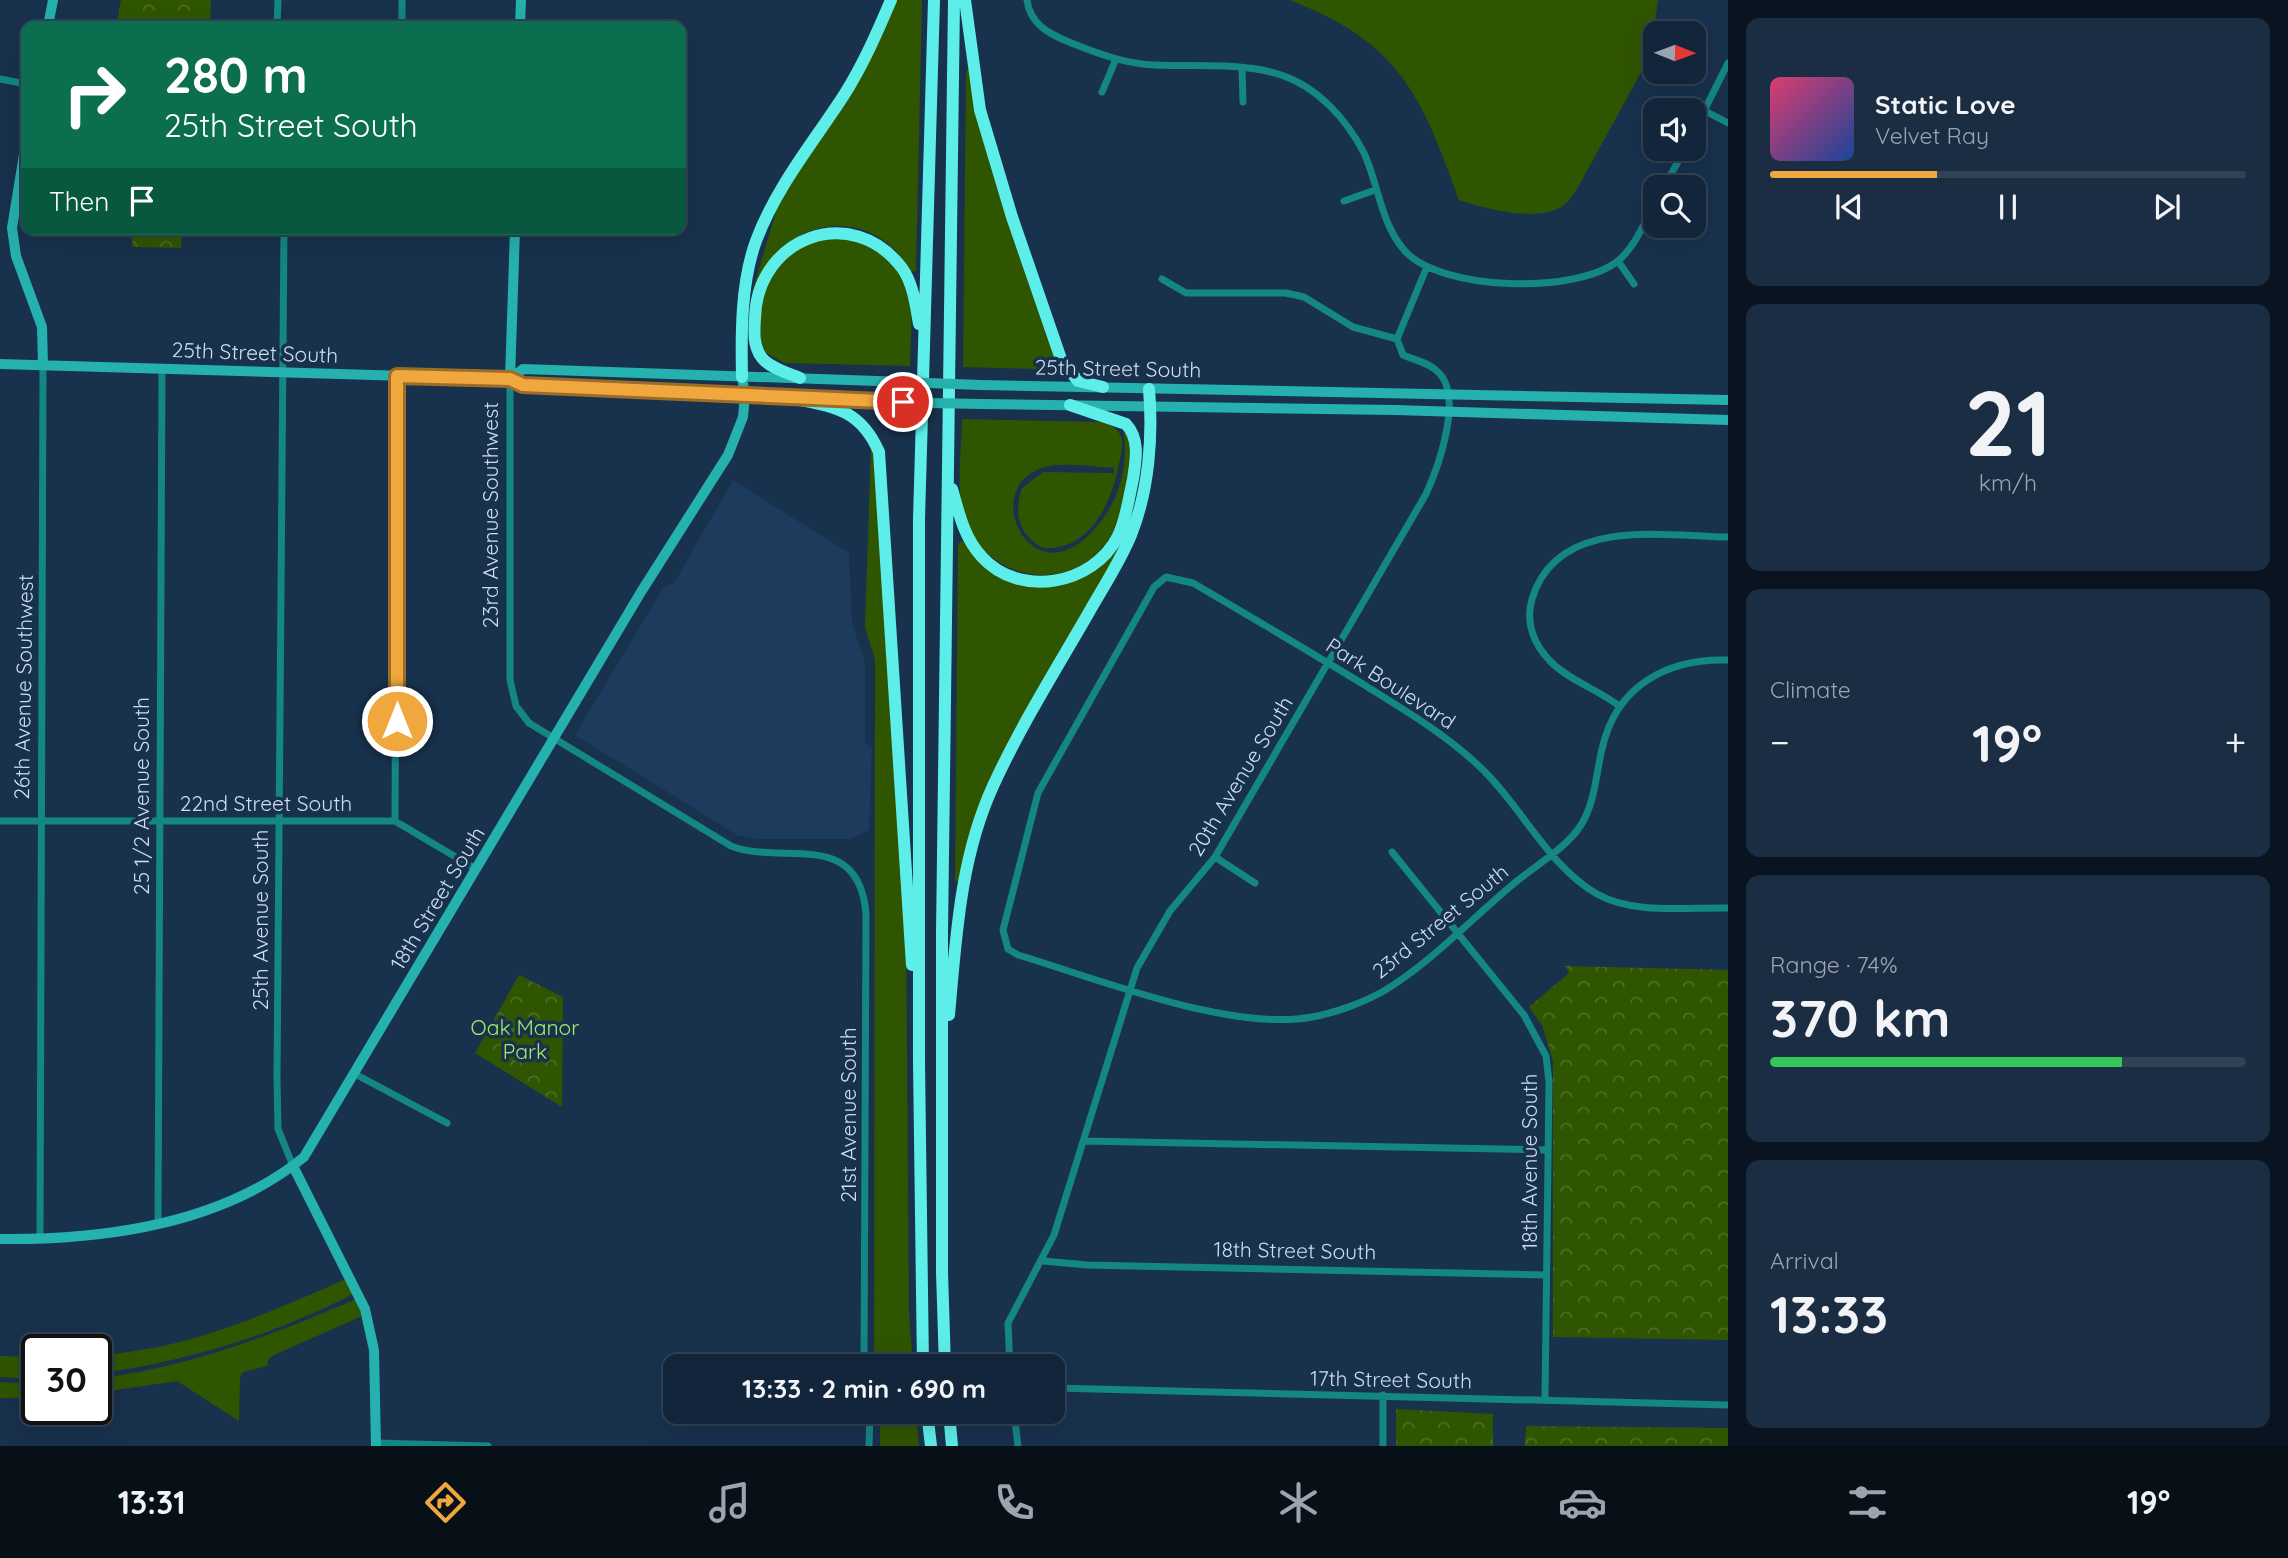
<!DOCTYPE html>
<meta charset="utf-8">
<style>
:root{--surface:#12253a;--page:#1b2d42;--text:#f1f3f6;--muted:#9ca5af;--line:#314254;--accent:#efa73e}
body{margin:0;font-family:Quicksand,sans-serif;background:var(--page);color:var(--text);height:100vh;display:flex;flex-direction:column;font-size:26px;white-space:nowrap}
*{box-sizing:border-box;margin:0}
p{font-size:23px;color:var(--muted)}
.icon{flex:none;width:38px;height:38px;fill:none;stroke:currentColor;stroke-width:2;stroke-linecap:round;stroke-linejoin:round}
.map{position:relative;flex:1;overflow:hidden}
.sheet{display:flex;flex-direction:column;gap:18px;padding:18px;background:#0a1420;width:560px}
.sheet>*{flex:none}
.banner{position:absolute;left:21px;top:21px;width:665px;height:214px;border-radius:14px;box-shadow:0 7px 28px #0002,0 0 0 2px var(--line);background:#0b6e4f;color:#fff;overflow:hidden}
.needle{width:46px;rotate:91deg}
.tools{position:absolute;left:1643px;top:21px;display:grid;gap:14px}
.tools a{display:grid;place-items:center;width:63px;height:63px;border-radius:14px;background:var(--surface);box-shadow:0 7px 28px #0002,0 0 0 2px var(--line);font-size:35px}
.speed{position:absolute;left:21px;top:1334px;display:flex;gap:14px;font-size:35px;font-weight:700;text-align:center}
.speed>*{display:grid;place-content:center;width:91px;height:91px;border-radius:50%;background:var(--surface);box-shadow:0 7px 28px #0002,0 0 0 2px var(--line);line-height:1}
.speed .limit{border:4px solid #111;border-radius:10px;background:#fff;color:#111}
.pin{position:absolute;display:grid;place-items:center;width:60px;height:60px;color:#fff;margin:-30px;border:4px solid #fff;border-radius:50%;box-shadow:0 2px 7px #0007}
.me{position:absolute;width:77px;margin:-38px;rotate:0deg;stroke-linejoin:round;filter:drop-shadow(0 0 5px #0008)}
.turn{display:flex;align-items:center;gap:24px;height:147px;padding:0 28px;font-size:32px}
.turn .icon{width:91px;height:91px;stroke-width:2.5}
.turn b{display:block;font-size:49px;line-height:60px}
.then{display:flex;align-items:center;height:66px;padding:0 28px;background:#0003;gap:14px;font-size:26px}
.big{font-size:52px;font-weight:700;line-height:1.1}
.sheet .widget{flex:1;display:flex;flex-direction:column;justify-content:center;gap:10px;min-width:0;padding:0 24px;border-radius:14px;background:var(--page)}
.sheet .dial{align-items:center;gap:0}
.dial b{font-size:91px;line-height:1}
.song{display:flex;align-items:center;gap:21px}
.cover{width:84px;height:84px;border-radius:10px;background:linear-gradient(135deg,hsl(340 70% 55%),hsl(220 70% 35%))}
.played{height:7px;border-radius:4px;background:linear-gradient(90deg,var(--accent) 35%,var(--line) 35%)}
.keys{display:flex;justify-content:space-around;direction:ltr}
.heat{display:flex;justify-content:space-between;align-items:center;font-size:38px;direction:ltr}
.charge{height:10px;border-radius:5px;background:linear-gradient(90deg,#34c759 74%,var(--line) 0)}
.trip{position:absolute;left:663px;top:1354px;width:402px;height:70px;border-radius:14px;background:var(--surface);box-shadow:0 7px 28px #0002,0 0 0 2px var(--line);font-weight:700;line-height:70px;text-align:center}
.dock{display:flex;height:112px;justify-content:space-around;align-items:center;background:#070f17;color:var(--muted)}
.dock .icon{width:49px;height:49px}
.dock .selected{color:var(--accent)}
.dock b{font-size:32px;color:var(--text)}
main{display:flex;flex:1;min-height:0}
.map>svg:first-child{display:block}
</style>
<main>
<div class="map">
<svg width="1728" height="1446" viewBox="0 0 1728 1446">
<defs>
<pattern id="park-crowns" width="20" height="18" patternUnits="userSpaceOnUse" patternTransform="scale(1.75)"><rect width="20" height="18" fill="#305500"/><path d="M2 6a3 3 0 1 1 6 0M12 15a3 3 0 1 1 6 0" fill="none" stroke="#4d6d26"/></pattern>
</defs>
<rect width="100%" height="100%" fill="#18314d"/>
<path fill="#1c3b5d" d="M733,480L849,553L852,623L865,662V742L872,747L869,830L850,839H755L737,835L575,735L664,587L674,583Z"/>
<path fill="#305500" d="M896,0H922L916,271L911,272C872,200 776,217 755,293H752L777,208Z
M1289,0H1658L1651,54L1576,191C1571,197 1567,204 1561,207C1534,222 1486,209 1459,200C1421,95 1400,42 1289,0Z
M970,69L1009,214L1060,376L1037,369L963,367L966,71Z
M830,237L865,241L900,271L912,306L910,366L785,363L766,353C749,324 764,274 789,253C799,245 818,241 830,237Z
M962,419L1103,422C1112,424 1120,430 1122,440C1123,449 1119,463 1117,473C1108,510 1087,551 1043,548C1019,535 1013,514 1022,488L1043,472L1114,473V468C1093,467 1065,462 1045,467C973,487 1037,613 1104,517C1121,494 1129,458 1123,430L1132,441C1129,473 1128,511 1109,539C1069,599 978,580 963,510C956,482 962,448 962,419Z
M871,444L876,453L906,917L909,1312L913,1367H875L874,1354L875,660L865,627Z
M964,541L978,560L1052,586L1114,549L1118,551L1033,700L961,883L955,881L958,543Z
M346,1279L353,1294C272,1336 186,1361 96,1374V1355C184,1351 266,1314 346,1279Z
M356,1299L362,1316L274,1355L268,1360L267,1366L243,1372L240,1377L239,1421L177,1381L96,1393V1379C193,1366 267,1337 356,1299Z
M0,1356L37,1357V1379L0,1377Z
M0,1382L37,1384V1398H0Z
M880,1412H916L919,1446H880Z"/>
<path fill="url(#park-crowns)" d="M121,0H211L210,26H116Z
M133,229H182L181,248L132,247Z
M1565,966L1728,970V1340L1553,1337V1061L1542,1025L1529,1007L1569,973Z
M519,975L563,997L562,1107L475,1053Z
M1396,1409L1493,1414V1446H1396Z
M1526,1426L1728,1428V1446H1525Z"/>
<g fill="none" stroke-linecap="round" stroke-linejoin="round">
<path stroke="#148683" stroke-width="7" d="M1027,0C1030,24 1049,34 1069,42C1096,53 1125,64 1155,65C1196,67 1242,62 1281,75C1318,87 1347,120 1364,153C1379,186 1380,221 1404,250C1439,291 1578,295 1619,260C1636,245 1645,221 1656,202
M277,26L278,0
M402,26V0
M1242,69L1243,102
M0,79L26,84
M1102,92L1116,59
M1705,111L1728,123
M1694,131L1728,63
M1664,187L1685,149
M1344,201L1375,190
M284,229L277,1078L278,1129L293,1166
M1618,261L1634,284
M1162,279L1186,293H1286L1304,297L1353,327L1397,339
M510,379V680L516,706L529,723L731,846C782,866 859,827 866,914L864,1367
M1728,660C1667,658 1616,686 1602,749C1596,774 1595,803 1581,825C1567,847 1538,864 1517,881C1474,916 1430,964 1382,992C1362,1003 1335,1013 1312,1017C1230,1032 1099,979 1018,955L1008,949L1003,930L1038,793L1154,587L1166,577L1193,583C1251,617 1309,651 1366,686C1406,711 1445,734 1479,766C1521,805 1547,865 1597,894C1634,915 1687,907 1728,908
M1618,705C1598,690 1569,680 1551,662C1534,645 1525,623 1532,599C1557,516 1662,536 1728,537
M0,821H395L476,869
M395,821L397,376
M1392,852L1524,1015L1546,1056L1549,1082L1545,1399
M1215,857L1255,883
M355,1074L447,1123
M1084,1141L1548,1150
M158,1223L162,369
M40,1238L43,365
M1043,1261L1087,1265L1546,1275
M1010,1367L1008,1323L1054,1235L1137,968L1170,911L1215,857L1426,494C1438,468 1464,396 1438,372C1430,363 1414,360 1403,355L1397,339L1426,269
M1054,1388L1728,1405
M1014,1412L1018,1446
M376,1443L488,1446
M869,1446L870,1412
M1383,1446V1395"/>
<path stroke="#25b1ad" stroke-width="10" d="M48,26L53,0
M520,26L521,0
M26,142L12,228L16,256L42,327L43,365
M0,364L510,379L523,385L792,398
M510,379L523,369L877,381
M510,379L515,229
M981,385L1728,400
M814,399L876,402
M981,404L1395,410L1728,420
M293,1166L365,1309L374,1350L376,1446
M0,1239C103,1240 222,1224 304,1157L641,592L728,455L743,417L745,395L742,377"/>
<path stroke="#5deee9" stroke-width="12" d="M965,0L980,110L1012,217L1061,359L1078,381L1103,387
M742,377C741,333 741,282 756,241C776,187 813,143 844,95C863,65 877,33 891,0
M800,378C788,373 770,368 762,358C753,346 754,332 755,318C757,237 852,202 902,268C913,283 916,306 919,324
M786,397C830,407 859,406 879,452L912,965
M952,489C959,513 964,538 982,557C1019,598 1093,586 1118,536C1126,520 1129,497 1133,479C1136,460 1140,439 1126,424L1070,405
M949,1015C956,938 960,858 993,786C1020,727 1055,671 1088,614C1102,589 1120,562 1131,535C1149,490 1153,436 1149,389
M923,1367L919,1062V519L934,0
M945,1367L942,1272V933L954,0
M927,1412L931,1446
M949,1412L952,1446"/>
<path stroke="#25b1ad" stroke-width="10" d="M877,381L981,385
M876,402L981,404"/>
</g>
<g fill="none" stroke-linecap="round" stroke-linejoin="round">
<defs>
<path id="route" d="M397,721V376L510,379L523,385L903,402"/>
</defs>
<use href="#route" stroke="#9b6d28" stroke-width="18"/>
<use href="#route" stroke="#efa73e" stroke-width="12"/>
</g>
<g text-anchor="middle" dominant-baseline="central" stroke-width="7" stroke-linejoin="round" paint-order="stroke">
<g font-size="21" fill="#cdddee" stroke="#18314d">
<text transform="translate(255 352) rotate(2)">25th Street South</text>
<text transform="translate(1118 368) rotate(1)">25th Street South</text>
<text transform="translate(490 515) rotate(-90)">23rd Avenue Southwest</text>
<text transform="translate(1391 683) rotate(33)">Park Boulevard</text>
<text transform="translate(23 687) rotate(-89)">26th Avenue Southwest</text>
<text transform="translate(1240 776) rotate(-59)">20th Avenue South</text>
<text transform="translate(141 796) rotate(-90)">25 1/2 Avenue South</text>
<text x="266" y="803">22nd Street South</text>
<text transform="translate(437 898) rotate(-59)">18th Street South</text>
<text transform="translate(260 920) rotate(-90)">25th Avenue South</text>
<text transform="translate(1440 921) rotate(-39)">23rd Street South</text>
<text transform="translate(848 1115) rotate(-90)">21st Avenue South</text>
<text transform="translate(1529 1162) rotate(-90)">18th Avenue South</text>
<text transform="translate(1295 1250) rotate(1)">18th Street South</text>
<text transform="translate(1391 1379) rotate(1)">17th Street South</text>
</g>
<g font-size="21" fill="#a5e867" stroke="#18314d">
<text x="525" y="1027">Oak Manor<tspan x="525" dy="24">Park</tspan></text>
</g>
</g>
</svg>
<div class="tools">
<a><svg class="needle" viewBox="-14 -14 28 28"><path d="M0-13l5 13h-10z" fill="#e53935"/><path d="M0 13l5-13h-10z" fill="#9ca5af"/></svg></a>
<a><svg class="icon" aria-label="sound" viewBox="0 0 24 24"><path d="M4 9h4l5-4v14l-5-4H4zM17 9q2 3 0 6"/></svg></a>
<a><svg class="icon" aria-label="search" viewBox="0 0 24 24"><circle cx="10" cy="10" r="6"/><path d="M15 15l6 6"/></svg></a>
</div>
<div class="speed"><div class="limit">30</div></div>
<div class="pin" style="left:903px;top:402px;background:#d93025"><svg class="icon" aria-label="arrive" viewBox="0 0 24 24"><path d="M6 21V4h12l-3 4 3 4H6"/></svg></div>
<svg class="me" style="left:397px;top:721px" viewBox="-20 -20 40 40"><circle r="17" fill="#efa73e" stroke="#fff" stroke-width="3"/><path d="M0-11L8 9 0 5-8 9z" fill="#fff"/></svg>
<div class="trip">13:33 · 2 min · 690 m</div>
<div class="banner">
<div class="turn"><svg class="icon" aria-label="right" viewBox="0 0 24 24"><path d="M7 20v-9h11M14 6l5 5-5 5"/></svg><div><b>280 m</b>25th Street South</div></div>
<div class="then">Then<svg class="icon" aria-label="arrive" viewBox="0 0 24 24"><path d="M6 21V4h12l-3 4 3 4H6"/></svg></div>
</div>
</div>
<section class="sheet">
<div class="widget">
<div class="song"><i class="cover"></i><div><b>Static Love</b><p>Velvet Ray</p></div></div>
<div class="played"></div>
<div class="keys"><svg class="icon" aria-label="previous" viewBox="0 0 24 24"><path d="M18 5L8 12l10 7zM5 5v14"/></svg><svg class="icon" aria-label="pause" viewBox="0 0 24 24"><path d="M8 5v14M16 5v14"/></svg><svg class="icon" aria-label="next" viewBox="0 0 24 24"><path d="M6 5l10 7-10 7zM19 5v14"/></svg></div>
</div>
<div class="widget dial"><b>21</b><p>km/h</p></div>
<div class="widget"><p>Climate</p>
<div class="heat"><a>−</a><b class="big">19°</b><a>+</a></div>
</div>
<div class="widget"><p>Range · 74%</p><b class="big">370 km</b><div class="charge"></div></div>
<div class="widget"><p>Arrival</p><b class="big">13:33</b></div>
</section>
</main>
<nav class="dock">
<b>13:31</b>
<svg class="icon selected" aria-label="directions" viewBox="0 0 24 24"><path d="M12 3l9 9-9 9-9-9zM9 14v-3h6M13 9l2 2-2 2"/></svg>
<svg class="icon" aria-label="music" viewBox="0 0 24 24"><path d="M9 18V5l10-2v13"/><circle cx="6" cy="18" r="3"/><circle cx="16" cy="16" r="3"/></svg>
<svg class="icon" aria-label="phone" viewBox="0 0 24 24"><path d="M5 4h4l2 5-3 2q2 4 5 5l2-3 5 2v4C11 20 4 13 5 4z"/></svg>
<svg class="icon" aria-label="climate" viewBox="0 0 24 24"><path d="M12 3v18M4 7l16 10M4 17L20 7"/></svg>
<svg class="icon" aria-label="car" viewBox="0 0 24 24"><path d="M5 17H2v-5l4-1 3-4h7l3 4 3 1v5h-3M9 17h6M6 11h13"/><circle cx="7" cy="17" r="2"/><circle cx="17" cy="17" r="2"/></svg>
<svg class="icon" aria-label="filters" viewBox="0 0 24 24"><path d="M4 7h16M4 17h16"/><circle cx="9" cy="7" r="2"/><circle cx="15" cy="17" r="2"/></svg>
<b>19°</b>
</nav>
